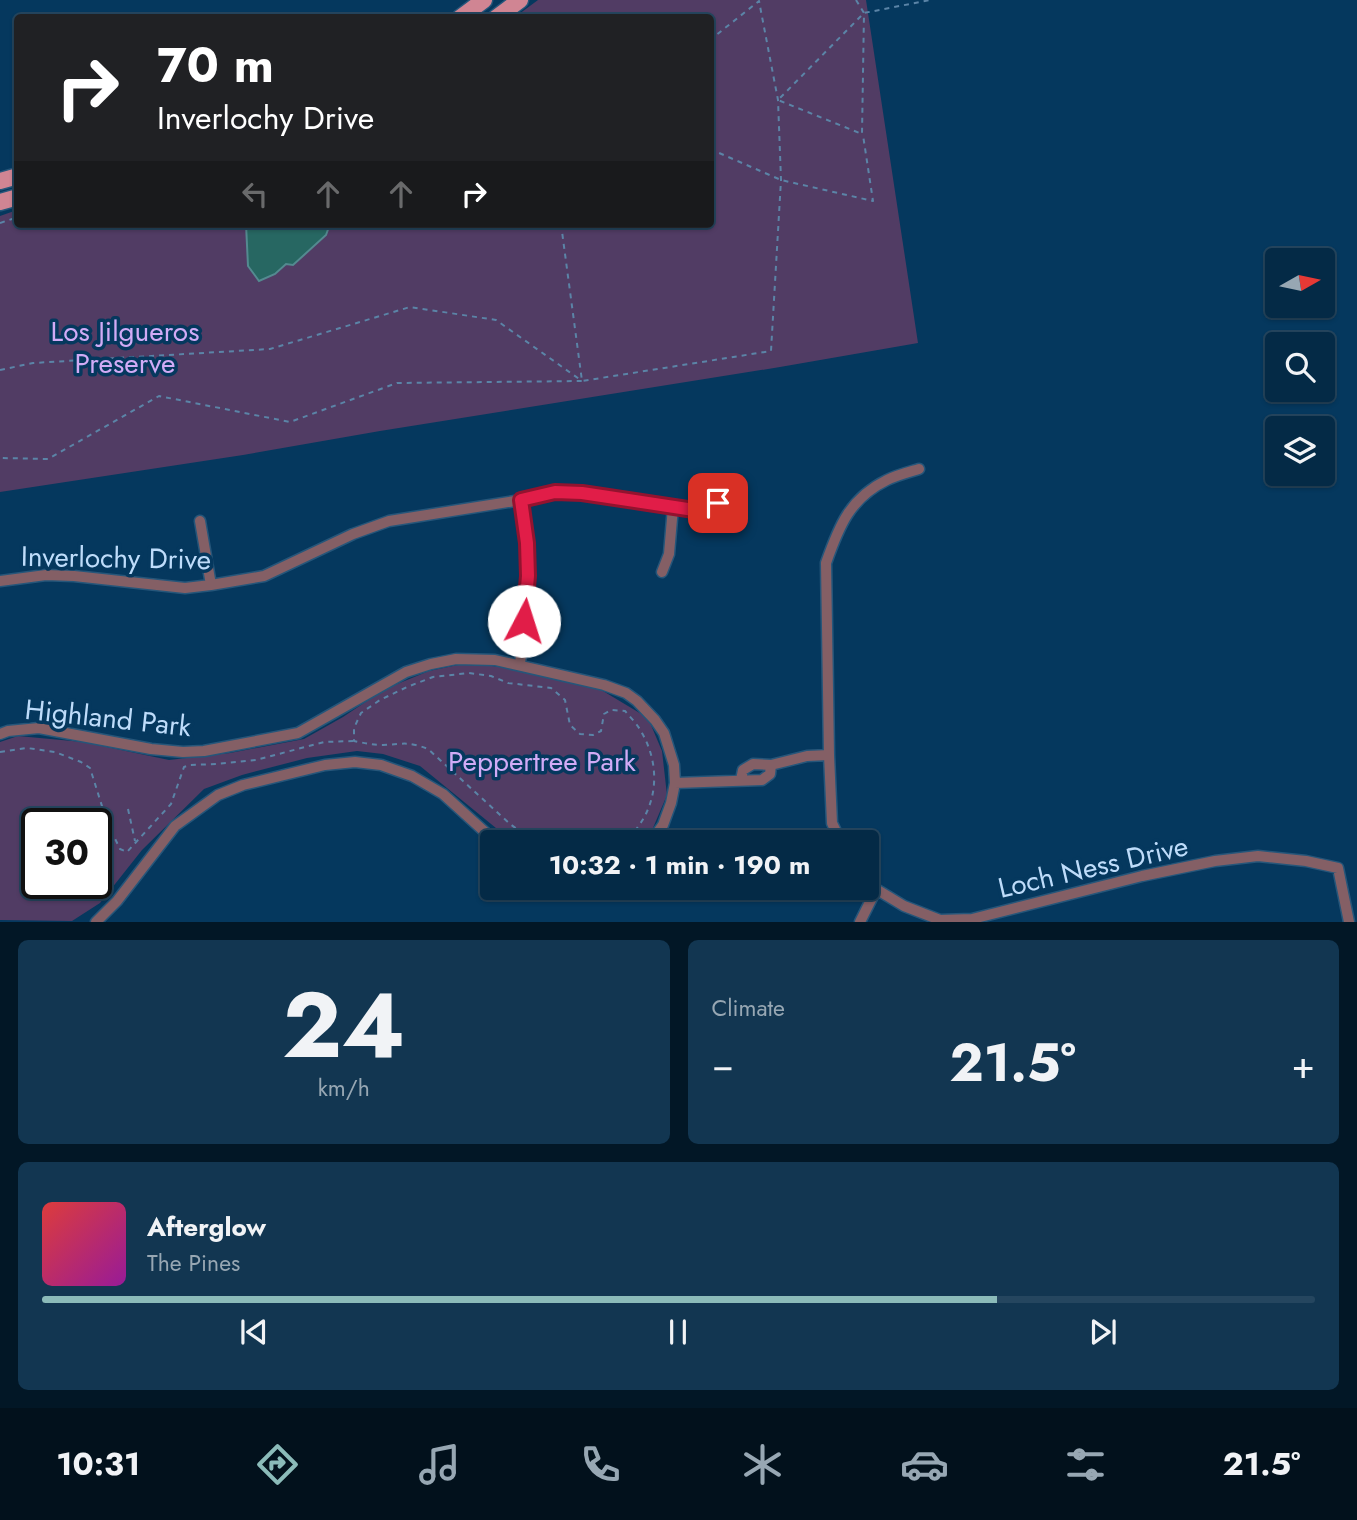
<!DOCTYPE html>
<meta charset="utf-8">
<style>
:root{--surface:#042a46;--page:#123651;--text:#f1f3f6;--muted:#97a7b3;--line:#25465f;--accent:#8bbbb9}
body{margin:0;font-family:Jost,sans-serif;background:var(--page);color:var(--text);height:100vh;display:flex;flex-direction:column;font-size:26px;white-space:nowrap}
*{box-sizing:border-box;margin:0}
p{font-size:23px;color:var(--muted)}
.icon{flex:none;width:38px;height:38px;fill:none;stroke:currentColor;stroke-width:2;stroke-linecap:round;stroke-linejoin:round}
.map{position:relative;height:922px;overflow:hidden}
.drawer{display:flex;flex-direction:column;gap:18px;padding:18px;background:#021726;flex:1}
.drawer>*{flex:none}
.guide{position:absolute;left:14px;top:14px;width:700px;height:214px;border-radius:7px;box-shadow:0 2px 5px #0004,0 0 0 2px var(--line);background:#202124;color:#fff;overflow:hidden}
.needle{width:46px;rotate:81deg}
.controls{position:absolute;left:1265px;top:248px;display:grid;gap:14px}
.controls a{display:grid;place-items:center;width:70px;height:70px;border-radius:7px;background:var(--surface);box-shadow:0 2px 5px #0004,0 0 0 2px var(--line);font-size:35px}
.speed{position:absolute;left:21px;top:808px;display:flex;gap:14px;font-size:35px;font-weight:700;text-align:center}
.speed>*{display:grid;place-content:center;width:91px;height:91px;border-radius:50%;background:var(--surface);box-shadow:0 2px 5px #0004,0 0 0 2px var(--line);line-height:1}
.speed .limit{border:4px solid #111;border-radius:10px;background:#fff;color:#111}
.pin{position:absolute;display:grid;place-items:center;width:60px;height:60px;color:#fff;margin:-30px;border-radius:14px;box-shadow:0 4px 10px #0006}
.me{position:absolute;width:77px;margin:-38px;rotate:5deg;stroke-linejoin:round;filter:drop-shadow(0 0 5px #0008)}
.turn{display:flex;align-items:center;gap:24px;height:147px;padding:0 28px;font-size:32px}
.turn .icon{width:91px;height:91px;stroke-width:2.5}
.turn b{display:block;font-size:49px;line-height:60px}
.lanes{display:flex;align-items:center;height:66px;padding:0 28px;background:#0003;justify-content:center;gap:35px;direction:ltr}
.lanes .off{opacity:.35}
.big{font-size:52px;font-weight:700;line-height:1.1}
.drawer .tile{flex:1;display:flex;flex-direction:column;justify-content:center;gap:10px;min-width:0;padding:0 24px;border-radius:10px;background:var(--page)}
.drawer .dial{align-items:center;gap:0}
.dial b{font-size:91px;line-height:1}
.song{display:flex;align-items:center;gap:21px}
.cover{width:84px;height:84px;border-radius:10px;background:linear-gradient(135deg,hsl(0 70% 55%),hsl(300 70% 35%))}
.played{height:7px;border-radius:4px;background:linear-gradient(90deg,var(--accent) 75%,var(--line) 75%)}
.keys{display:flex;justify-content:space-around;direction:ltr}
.heat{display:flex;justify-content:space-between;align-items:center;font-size:38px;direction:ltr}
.drawer .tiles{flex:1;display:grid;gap:18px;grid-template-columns:1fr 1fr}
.tile:last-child{grid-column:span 2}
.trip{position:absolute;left:480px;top:830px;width:399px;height:70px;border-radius:7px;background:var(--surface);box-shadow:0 2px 5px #0004,0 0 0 2px var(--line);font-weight:700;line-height:70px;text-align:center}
.dock{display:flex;height:112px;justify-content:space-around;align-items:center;background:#02111c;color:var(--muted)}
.dock .icon{width:49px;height:49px}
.dock .selected{color:var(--accent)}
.dock b{font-size:32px;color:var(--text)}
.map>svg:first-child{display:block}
</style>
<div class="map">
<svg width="1357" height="922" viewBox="0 0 1357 922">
<rect width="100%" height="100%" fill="#05385e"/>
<path fill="#513c64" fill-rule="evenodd" d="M538,0H866L918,343L780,367L380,431L243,455L0,492V216L17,210L18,224H710V18L515,17Z
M467,663L508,668L560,681L598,688L648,718L662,751L667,795L650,835L641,842H513L420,766L383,754L357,751L307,758L242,775L204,789L142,850L100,903L72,921L0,920V742L18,736L83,742L169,760L230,753L304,739L343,717L385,689L429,671ZM37,824H96V884H37Z"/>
<path fill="#276762" stroke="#548a90" stroke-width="2" d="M246,224H330L326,235L293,265L286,264L275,274L259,281L248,266Z"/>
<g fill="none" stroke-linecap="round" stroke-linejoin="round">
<defs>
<path id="street" d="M200,521L211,585
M662,572L669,554L673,507
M0,581L46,575L74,576L185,588L211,585L264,576L353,534L389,521L521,500L555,492L582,493L694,510L718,503
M520,665L528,576L527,543L521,500
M0,734L8,731L39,728L151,749L183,752L204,751L298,733L406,672L431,664L456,659L495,660L604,685L626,693L637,701L655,720L664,733L674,765L675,783L671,803L663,825L651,842
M771,765L807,756L829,755
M675,783L762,780L770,774L771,765L753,764L743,770L741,780
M841,842L832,823L829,755L826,563C839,526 850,498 887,480C897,475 909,472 919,469
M866,883L904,906L940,920L972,919L1142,876L1215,861L1258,856L1306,861L1338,868L1349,922
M96,922L117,901L175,826L218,795L243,785L325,765L355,762L381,765L412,776L443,794L496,842
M860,922L876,890"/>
<path id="primary" d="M460,18L484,0
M496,18L520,0
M0,181L18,176
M0,202L18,197"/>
</defs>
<use href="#street" stroke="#26567a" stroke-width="13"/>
<use href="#primary" stroke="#26567a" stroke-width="19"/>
<path stroke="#5b84a7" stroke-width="2" stroke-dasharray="5 5" stroke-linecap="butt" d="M856,0L864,13L862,134L778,100L864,13L930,0
M710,149L781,180L873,201L863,135
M0,223L18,217
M561,224L582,381L771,351L781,180L778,100L759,1L710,40
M0,370L33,363L270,349L410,307L496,320L582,381L397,383L290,422L159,396L48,459L0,458
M0,752L27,748L55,752L81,762L90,768L107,822L120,849L127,852L171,804L184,767L190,765L216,764L256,760L324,742L353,741
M128,809L135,841
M542,842L525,835L510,824L428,749C408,741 403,744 383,745C373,745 364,743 354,741V728L361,713L380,700L407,687L433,677L469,673L491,676L508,683L551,688L565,700L570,725L580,734L593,735L601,731L604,714L611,710L625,711C631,718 638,725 642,733C663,770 657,815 623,842"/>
<use href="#street" stroke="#845f65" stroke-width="10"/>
<use href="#primary" stroke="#d08593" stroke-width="16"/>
</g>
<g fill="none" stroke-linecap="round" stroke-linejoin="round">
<defs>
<path id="route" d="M524,621L528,576L527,543L521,500L555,492L582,493L694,510L718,503"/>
</defs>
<use href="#route" stroke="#92132f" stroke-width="18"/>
<use href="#route" stroke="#e11d48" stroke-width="12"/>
</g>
<g text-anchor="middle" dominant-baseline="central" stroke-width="7" stroke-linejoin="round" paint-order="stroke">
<g font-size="28" fill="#d1abf6" stroke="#05385e">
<text x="125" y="331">Los Jilgueros<tspan x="125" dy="32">Preserve</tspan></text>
<text x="542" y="761">Peppertree Park</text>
</g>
<g font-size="28" fill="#bedcfa" stroke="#05385e">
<text transform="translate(116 558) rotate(1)">Inverlochy Drive</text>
<text transform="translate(108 718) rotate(6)">Highland Park</text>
<text transform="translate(1093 867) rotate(-13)">Loch Ness Drive</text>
</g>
</g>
</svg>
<div class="controls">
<a><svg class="needle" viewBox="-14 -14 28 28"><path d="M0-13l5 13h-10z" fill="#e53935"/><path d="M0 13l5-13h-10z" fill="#97a7b3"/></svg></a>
<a><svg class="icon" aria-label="search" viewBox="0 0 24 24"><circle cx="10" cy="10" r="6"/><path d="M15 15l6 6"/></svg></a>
<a><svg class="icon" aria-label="layers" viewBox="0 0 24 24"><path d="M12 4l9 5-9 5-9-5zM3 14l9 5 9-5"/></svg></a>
</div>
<div class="speed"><div class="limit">30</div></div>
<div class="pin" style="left:718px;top:503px;background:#d93025"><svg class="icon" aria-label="arrive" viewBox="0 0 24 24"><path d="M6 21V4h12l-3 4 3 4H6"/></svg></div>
<svg class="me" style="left:524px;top:621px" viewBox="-20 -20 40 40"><circle r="19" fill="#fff"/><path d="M0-13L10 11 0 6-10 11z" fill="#e11d48"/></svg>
<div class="trip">10:32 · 1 min · 190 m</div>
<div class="guide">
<div class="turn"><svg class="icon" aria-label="right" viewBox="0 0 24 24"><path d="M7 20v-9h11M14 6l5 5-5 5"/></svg><div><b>70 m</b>Inverlochy Drive</div></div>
<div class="lanes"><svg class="icon off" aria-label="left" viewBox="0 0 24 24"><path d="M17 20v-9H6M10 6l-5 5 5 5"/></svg><svg class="icon off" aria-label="ahead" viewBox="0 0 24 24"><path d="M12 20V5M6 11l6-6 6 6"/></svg><svg class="icon off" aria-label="ahead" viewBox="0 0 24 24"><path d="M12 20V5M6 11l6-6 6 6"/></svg><svg class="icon" aria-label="right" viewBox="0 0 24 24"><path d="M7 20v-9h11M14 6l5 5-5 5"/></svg></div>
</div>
</div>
<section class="drawer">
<div class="tiles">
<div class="tile dial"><b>24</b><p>km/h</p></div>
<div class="tile"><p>Climate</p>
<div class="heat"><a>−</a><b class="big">21.5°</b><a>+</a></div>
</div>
<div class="tile">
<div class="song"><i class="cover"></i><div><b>Afterglow</b><p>The Pines</p></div></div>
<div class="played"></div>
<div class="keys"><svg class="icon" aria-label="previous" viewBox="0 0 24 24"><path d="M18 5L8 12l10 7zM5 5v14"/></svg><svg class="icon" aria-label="pause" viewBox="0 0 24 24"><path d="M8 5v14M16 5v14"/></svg><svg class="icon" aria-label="next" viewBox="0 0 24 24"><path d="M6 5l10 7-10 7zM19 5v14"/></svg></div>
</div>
</div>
</section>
<nav class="dock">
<b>10:31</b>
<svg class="icon selected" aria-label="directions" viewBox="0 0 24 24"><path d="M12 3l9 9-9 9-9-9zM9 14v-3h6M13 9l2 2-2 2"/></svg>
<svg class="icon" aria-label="music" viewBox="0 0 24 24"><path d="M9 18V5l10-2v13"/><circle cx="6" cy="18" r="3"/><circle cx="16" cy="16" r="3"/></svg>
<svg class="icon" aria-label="phone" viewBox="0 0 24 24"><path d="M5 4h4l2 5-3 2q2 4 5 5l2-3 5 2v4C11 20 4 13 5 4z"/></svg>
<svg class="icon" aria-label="climate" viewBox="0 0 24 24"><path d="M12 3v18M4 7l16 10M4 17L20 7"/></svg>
<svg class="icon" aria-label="car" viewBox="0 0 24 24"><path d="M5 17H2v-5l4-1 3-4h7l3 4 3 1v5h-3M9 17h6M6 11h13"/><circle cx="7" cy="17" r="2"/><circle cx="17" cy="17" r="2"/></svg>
<svg class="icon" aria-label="filters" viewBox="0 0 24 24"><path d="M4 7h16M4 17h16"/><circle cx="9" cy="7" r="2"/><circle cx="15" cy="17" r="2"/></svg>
<b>21.5°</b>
</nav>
